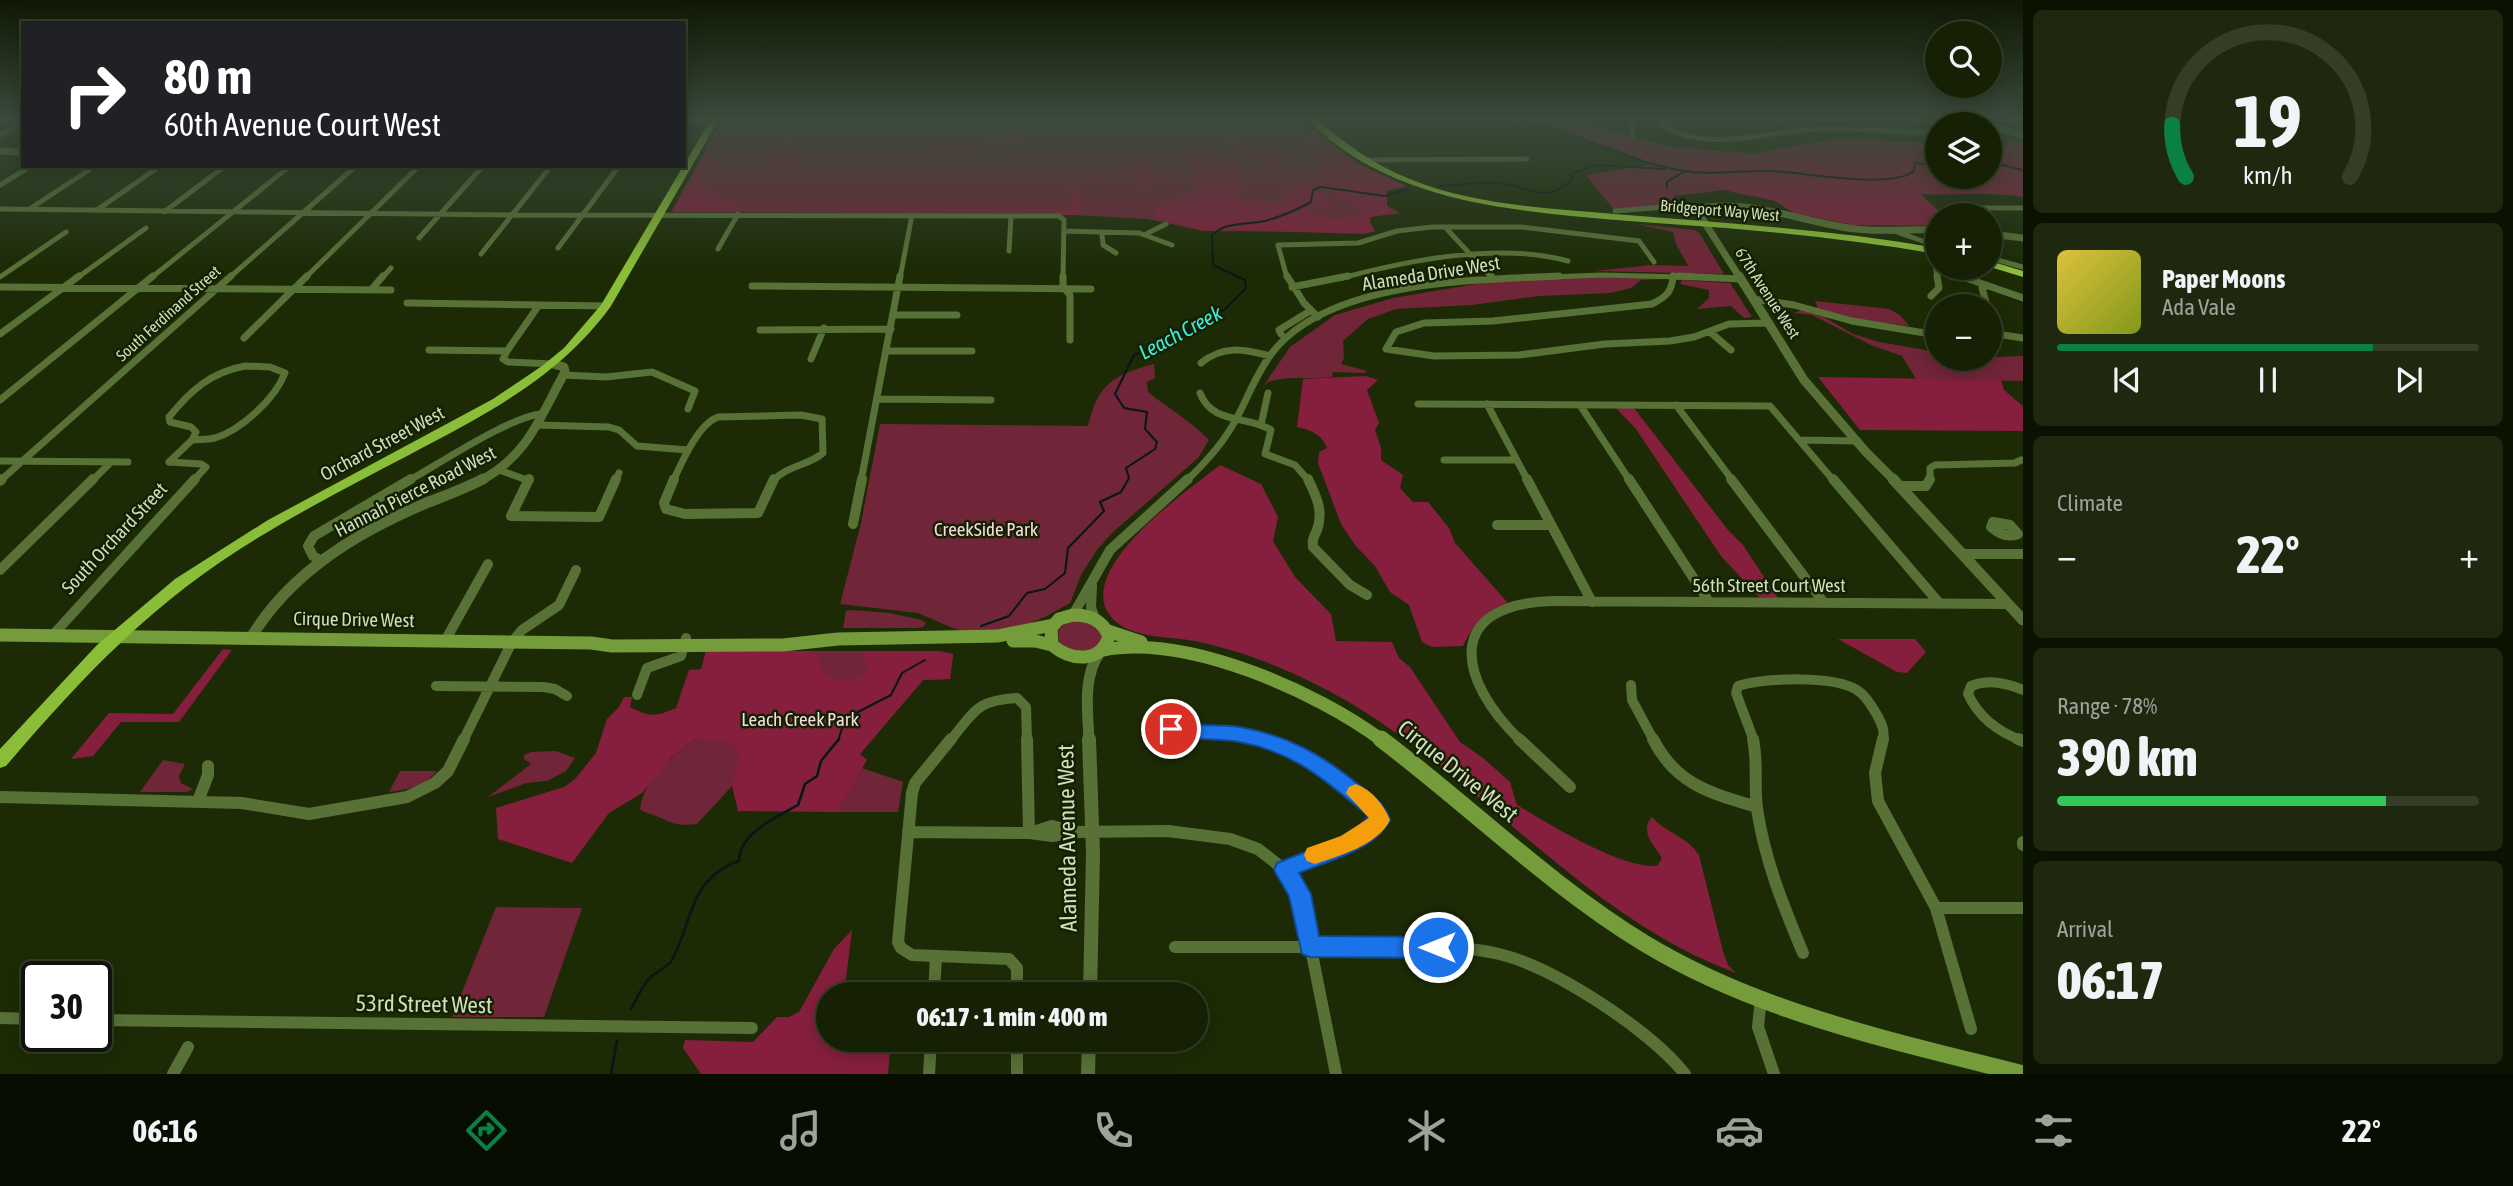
<!DOCTYPE html>
<meta charset="utf-8">
<style>
:root{--surface:#152004;--page:#1e280e;--text:#f1f3f6;--muted:#9da39a;--line:#343e26;--accent:#0b8043}
body{margin:0;font-family:"Asap Condensed",sans-serif;background:var(--page);color:var(--text);height:100vh;display:flex;flex-direction:column;font-size:26px;white-space:nowrap}
*{box-sizing:border-box;margin:0}
p{font-size:23px;color:var(--muted)}
.icon{flex:none;width:38px;height:38px;fill:none;stroke:currentColor;stroke-width:2;stroke-linecap:round;stroke-linejoin:round}
.map{position:relative;flex:1;overflow:hidden}
.side{display:flex;flex-direction:column;gap:10px;padding:10px;background:#0c1202;width:490px}
.side>*{flex:none}
.banner{position:absolute;left:21px;top:21px;width:665px;height:147px;border-radius:0px;box-shadow:0 4px 18px #0003,0 0 0 2px var(--line);background:#202124;color:#fff;overflow:hidden}
.tools{position:absolute;left:1925px;top:21px;display:grid;gap:14px}
.tools a{display:grid;place-items:center;width:77px;height:77px;border-radius:50%;background:var(--surface);box-shadow:0 4px 18px #0003,0 0 0 2px var(--line);font-size:35px}
.speed{position:absolute;left:21px;top:961px;display:flex;gap:14px;font-size:35px;font-weight:700;text-align:center}
.speed>*{display:grid;place-content:center;width:91px;height:91px;border-radius:50%;background:var(--surface);box-shadow:0 4px 18px #0003,0 0 0 2px var(--line);line-height:1}
.speed .limit{border:4px solid #111;border-radius:10px;background:#fff;color:#111}
.pin{position:absolute;display:grid;place-items:center;width:60px;height:60px;color:#fff;margin:-30px;border:4px solid #fff;border-radius:50%;box-shadow:0 2px 7px #0007}
.me{position:absolute;width:77px;margin:-38px;rotate:270deg;stroke-linejoin:round;filter:drop-shadow(0 0 5px #0008)}
.turn{display:flex;align-items:center;gap:24px;height:147px;padding:0 28px;font-size:32px}
.turn .icon{width:91px;height:91px;stroke-width:2.5}
.turn b{display:block;font-size:49px;line-height:60px}
.big{font-size:52px;font-weight:800;line-height:1.1}
.side .widget{flex:1;display:flex;flex-direction:column;justify-content:center;gap:10px;min-width:0;padding:0 24px;border-radius:10px;background:var(--page)}
.side .dial{align-items:center;gap:0}
.dial svg{height:182px;overflow:visible;fill:none;stroke:var(--line);stroke-width:7;stroke-linecap:round;text-anchor:middle}
.dial text{fill:var(--text);stroke:none}
.song{display:flex;align-items:center;gap:21px}
.cover{width:84px;height:84px;border-radius:10px;background:linear-gradient(135deg,hsl(50 70% 55%),hsl(70 70% 35%))}
.played{height:7px;border-radius:4px;background:linear-gradient(90deg,var(--accent) 75%,var(--line) 75%)}
.keys{display:flex;justify-content:space-around;direction:ltr}
.heat{display:flex;justify-content:space-between;align-items:center;font-size:38px;direction:ltr}
.charge{height:10px;border-radius:5px;background:linear-gradient(90deg,#34c759 78%,var(--line) 0)}
.trip{position:absolute;left:816px;top:982px;width:392px;height:70px;border-radius:35px;background:var(--surface);box-shadow:0 4px 18px #0003,0 0 0 2px var(--line);font-weight:800;line-height:70px;text-align:center}
.tabs{display:flex;height:112px;justify-content:space-around;align-items:center;background:#080d02;color:var(--muted)}
.tabs .icon{width:49px;height:49px}
.tabs .selected{color:var(--accent)}
.tabs b{font-size:32px;color:var(--text)}
main{display:flex;flex:1;min-height:0}
.map>svg:first-child{display:block}
</style>
<main>
<div class="map">
<svg width="2023" height="1074" viewBox="0 0 2023 1074">
<rect width="100%" height="100%" fill="#1c2b05"/>
<path fill="#712538" d="M723,119H1297C1309,129 1304,142 1311,154C1325,178 1347,196 1367,214L1330,232L1203,231L1148,219L1053,214L671,212Z
M1656,159L1676,160L1699,177L1724,190L1673,196L1680,206L1615,211L1586,175L1655,164Z
M1636,224L1695,230L1700,234L1724,274L1593,271L1653,265L1688,266L1676,244L1673,232Z
M1609,276L1666,279L1641,280L1631,288L1610,293L1540,296L1472,305L1396,309L1368,319L1343,341L1344,358L1341,364L1367,371L1365,373L1333,372L1332,377C1315,380 1276,374 1264,385L1290,347L1335,315L1393,298L1488,282Z
M1682,280L1730,283L1752,317L1744,318L1731,306L1697,309L1709,298V290L1680,284Z
M1815,301L1889,309L1900,315L1909,326L1855,319L1818,309Z
M1803,309L1824,317L1853,334L1879,342L1937,352V359L2023,356V381L1916,379L1902,356L1871,345L1812,315L1794,313Z
M1154,364L1155,378L1147,382L1148,392C1168,408 1192,422 1209,440L1198,458L1113,532L1097,550L1082,573L1070,603L1045,617L1018,628L972,633L955,629L918,613L840,604L861,523L880,424L1088,426C1098,384 1113,375 1154,364Z
M853,610L889,613L922,620L926,623L923,627L916,628H843L846,611Z
M1081,620C1085,622 1093,624 1097,627C1114,642 1085,663 1059,642L1058,631L1064,624Z
M706,651H940L953,654L950,679L923,680L860,754L858,776L862,768L903,782L898,812H837L816,805H746L732,786L697,824C674,826 676,824 656,816C649,813 646,814 640,809C644,778 673,756 696,738L701,670Z
M556,751L575,758L566,771L547,781L526,783L488,797L531,764L524,759V755L531,752Z
M163,760L185,764L179,776L181,783L193,789L187,792H140Z
M400,771H437C425,786 407,790 389,792Z
M496,907L582,908L544,1017H452Z"/>
<path fill="#851f3d" d="M791,119L803,120L798,125L801,135L785,148L795,149L789,158L798,156L800,159L790,160V164L783,165L775,161L781,146L773,142L781,140L789,125L794,124L795,121Z
M1273,119L1277,126V141L1228,127V124Z
M1542,119H1587L1598,127L1670,147L1760,154L1764,151L1851,137L1885,141L1937,143V177H1990V144L2008,145V140L2023,143V197C1989,191 1955,196 1920,194L1944,215H1937V226L1853,225L1794,213L1775,201L1724,190L1699,177L1676,160L1656,159L1655,164L1568,132Z
M1308,124L1356,163L1407,186L1387,191V206L1400,213L1371,217L1370,222L1375,231L1365,234L1197,229L1155,218L1156,206L1197,191L1199,188L1194,179L1198,174L1183,155L1192,149C1215,153 1246,161 1246,189L1235,193L1239,198L1283,205L1286,201L1282,198L1286,193L1285,186L1305,182L1324,194L1331,207L1306,204L1303,207C1317,220 1344,224 1360,213L1358,209L1312,182L1319,178L1321,167L1307,153L1304,132L1308,131L1305,125Z
M1222,128L1271,149L1278,156L1280,168L1274,170L1246,151L1229,143L1209,139L1203,133Z
M1032,129L1052,134L1093,131L1081,136L940,153L896,155L902,151L946,147L951,144L969,145L967,141Z
M709,155L712,156L709,165L701,170V182H704L708,191L748,211L672,212L700,162Z
M1144,158L1151,159L1155,185L1146,191L1137,189V179L1128,170L1130,166L1138,164Z
M1096,173L1102,177L1100,179L1088,180L1074,186L1075,191L1086,197L1082,199L1085,203L1080,205L1081,215H1056L1055,209L1068,211L1071,199L1067,186Z
M1366,376L1378,380L1367,390L1379,423L1375,430L1381,448V460L1403,475L1400,488L1413,502H1428L1449,528L1455,543L1508,603C1484,610 1474,624 1463,646L1432,647L1422,642L1409,605L1390,592L1375,566L1355,545L1341,524L1318,463L1319,452L1327,448C1322,434 1310,430 1297,427L1303,379Z
M1818,377L2001,380L2004,390L2023,406V431L1860,430Z
M1615,407L1634,408L1728,530L1743,545L1778,598L1759,597L1721,556L1636,429Z
M1220,465L1261,484L1278,517L1273,541L1295,577L1331,614L1336,641L1392,642L1399,658L1410,667L1460,742L1483,758L1510,782L1517,805C1551,825 1620,868 1657,866L1662,858C1654,845 1639,831 1652,817C1667,834 1687,836 1699,855L1724,955L1728,965L1736,973C1585,917 1483,781 1347,701C1300,674 1248,652 1195,641C1173,637 1148,638 1127,629C1119,625 1108,616 1105,607C1089,558 1187,491 1220,465Z
M1838,639H1915L1926,652L1907,673L1897,672Z
M223,649L232,650L179,722H121L93,756L71,759L109,713L173,714Z
M706,651H817C821,681 842,686 868,674L862,651H940L953,654L950,679L923,680L860,754L867,760L837,812L738,811L732,786L739,752L730,742L696,738L671,758L642,793L609,813L572,863L498,839L496,808L564,787L575,779L596,753L607,719L619,707L624,697H632L630,707C650,717 655,717 676,708L689,670L701,669Z
M852,930L844,994H828V1040H891L888,1074H701L683,1048L685,1040L753,1042L777,1017H789L799,1012L834,949Z"/>
<g fill="none" stroke-linecap="round" stroke-linejoin="round">
<path stroke="#041817" stroke-width="2" d="M1465,119L1487,124L1544,121
M1542,119L1547,125C1590,141 1634,162 1679,170C1708,176 1741,170 1771,171C1802,172 1890,190 1914,171L1915,163L1937,165
M1990,162L2023,170
M1438,186C1459,185 1485,181 1505,184C1535,189 1546,204 1573,179L1570,174L1597,165L1665,169
M1667,188V182L1683,172
M981,626L1009,616L1027,593L1045,589L1065,573L1068,548L1104,511L1100,502L1121,492L1129,478L1126,468L1155,449L1157,442L1145,429L1147,412L1124,408L1115,394L1134,355L1188,332L1190,324L1224,310L1246,288L1245,280L1213,265L1212,235C1227,221 1246,225 1265,221C1281,217 1296,210 1311,202L1313,190L1321,187L1385,196L1408,189
M838,741L843,725L856,713L891,695L902,673L925,660"/>
<path stroke="#041817" stroke-width="2.5" d="M631,1009C636,1000 641,989 647,981C653,972 667,969 672,960C693,922 688,879 739,861C739,833 777,817 798,805L805,784L817,776L821,761L839,739
M611,1074L617,1041"/>
<path stroke="#587137" stroke-width="5" d="M1631,119L1633,135
M1661,119V125C1712,154 1764,131 1819,129C1856,127 1894,133 1932,132
M0,120L10,119
M684,120H715
M0,135L23,123
M1363,160L1527,159
M0,185L31,166
M31,208L95,166
M1963,208H2023
M0,209L511,215L1059,216L1064,220L1063,278
M97,210L160,166
M1615,211L1677,206L1696,209
M164,212L225,166
M1445,227L1492,278
M1990,227L2002,235
M1064,231L1139,233L1172,245
M1894,231L1937,246
M1102,234L1103,245L1116,253
M1146,234L1166,224
M419,238L483,166
M558,248L619,166
M718,249L738,214
M1933,250L1937,278
M1009,251L1011,216
M481,254L551,166
M1990,258L2023,267
M1937,272L1969,278
M0,277L66,232
M77,278L146,228
M151,278L290,166
M229,278L356,166
M305,278L419,166
M382,278L391,268
M900,278L912,215
M1287,278L1278,245L1358,243L1397,231L1432,227H1521L1639,241L1654,262
M1342,278C1410,260 1499,242 1568,261
M1524,278L1602,275L1722,278
M1673,278V275"/>
<path stroke="#587137" stroke-width="7" d="M1063,276V287L1070,295V340
M1287,276L1304,303L1318,317
M1491,276L1493,279
M1673,276C1672,292 1666,297 1652,304L1493,321L1424,323L1396,332L1386,349L1434,356L1519,355L1605,344L1670,341L1694,337L1729,324L1769,323
M1678,276L1740,279
M1960,276L2023,298
M752,286L1091,289
M1987,286L1982,288L1987,306
M0,287L391,290
M1292,287L1348,276
M371,290L383,276
M1931,296L1939,288L1937,276
M1753,299L1794,305L1852,321L1937,335
M407,303L606,306
M893,315H957
M1990,315V323
M760,330L891,329
M1710,332L1731,350
M1990,333L2023,338
M0,334L79,276
M1281,334L1279,330L1310,311
M244,338L307,276
M429,350L507,351L503,359L508,362L553,364
M507,351L539,305
M886,351H972
M811,359L824,328
M1201,363C1223,345 1244,349 1270,356
M245,366L270,367L285,373C275,399 241,430 215,438C207,440 200,439 192,440L196,432L191,427L170,422L169,417C190,391 211,372 245,366Z
M563,375L606,377L652,372L695,391L688,409
M1200,393C1212,425 1248,415 1271,430L1265,454L1295,465L1309,481
M877,399L991,400
M0,400L153,276
M1418,404L1770,406L1834,481
M1487,404L1528,481
M1580,405L1630,481
M1676,405L1733,481
M537,425L609,427L619,430L637,446L688,450
M1261,425L1268,393
M1800,440L1858,441
M1444,460H1515
M0,461L128,462
M169,462L192,440
M169,462L201,464L206,467L193,481
M499,470L530,481
M0,481L231,276
M92,481L111,462
M408,481C439,464 509,417 541,414
M615,481L619,473
M673,481C682,462 698,424 718,417L801,415L822,419L823,453C808,466 787,465 773,481
M861,481L900,276
M1186,481C1203,465 1219,448 1231,428C1246,404 1254,376 1272,353C1328,280 1475,280 1559,276
M1930,481V468L1935,465L2015,463L2021,460"/>
<path stroke="#587137" stroke-width="10" d="M529,479L511,516L599,517L616,479
M674,479L664,503L666,509L685,514L758,513L774,479
M1308,479C1316,496 1324,511 1317,530C1314,537 1312,539 1313,547L1350,585L1367,595
M1527,479L1592,602
M1629,479L1709,602
M1731,479L1824,603
M1833,479L1940,604
M0,481L2,479
M1900,486H1926L1930,479
M1993,522L2010,525L2018,534C2008,538 1999,534 1991,527Z
M853,524L862,479
M1497,525H1551
M1962,554H2023
M322,561L313,556L308,546L314,536L411,479
M0,570L93,479
M1092,586L1091,607L1095,619
M1073,615L1110,550L1188,479
M52,636L195,479
M445,641L488,564
M1631,685L1632,700L1654,741
M436,686L543,687L555,689L567,696
M2023,690C2006,683 1989,679 1971,686L1968,694C1979,718 1998,732 2023,741
M637,695L647,668L681,656L686,638
M1161,706L1163,719C1181,738 1206,733 1230,734C1243,734 1256,737 1268,741
M463,741L512,642L522,630L559,605L576,570
M950,741C974,712 976,700 1017,698L1026,707L1027,741
M1521,741C1456,679 1443,602 1557,601L2008,604
M1754,741L1736,693L1738,686C1764,678 1833,675 1857,690C1865,695 1872,706 1877,715C1882,724 1885,731 1883,741"/>
<path stroke="#587137" stroke-width="12" d="M951,739L915,783L912,793L898,942L901,948L912,955L1009,959L1017,968V994
M1027,739L1029,833
M1263,739C1307,753 1342,780 1377,811L1380,820L1348,843L1285,870
M1519,739L1570,787
M1653,739C1676,785 1711,793 1757,807
M1753,739C1758,762 1754,786 1757,809C1765,861 1783,905 1803,953
M1883,739L1875,773L1878,801L1936,908L1971,1029
M2018,739L2023,741
M0,797L242,803L309,814L407,797L435,783L448,771L464,739
M198,801L208,775V766
M908,832L1030,833L1052,836L1074,832L1168,831L1230,839L1258,849L1281,867L1300,894L1336,1074
M1030,833L1052,826L1074,832
M2023,842V845
M1936,908H2023
M1175,947C1241,947 1306,947 1372,947C1414,947 1458,944 1499,954C1554,967 1650,1030 1685,1074
M934,994L936,956
M1761,998L1758,1027L1774,1074
M0,1018L37,1019
M96,1020L752,1028
M1017,1040V1074
M173,1074L188,1047
M929,1074L931,1040"/>
<path stroke="#587137" stroke-width="7" d="M1965,119L1985,124
M1990,126L2023,135
M0,151L23,152
M1990,234L2023,238
M1740,278L1696,209C1748,197 1804,223 1856,229C1883,232 1910,229 1937,230"/>
<path stroke="#587137" stroke-width="9" d="M1739,276L1804,380L1865,451L1895,481
M480,481C528,456 540,417 565,372L564,367L553,364"/>
<path stroke="#587137" stroke-width="11" d="M1893,479L2023,620
M250,639C290,573 354,534 424,504C444,496 464,489 483,479
M1089,741C1088,711 1082,678 1100,652"/>
<path stroke="#587137" stroke-width="14" d="M1089,739L1093,853L1090,994
M1088,1074L1089,1040"/>
<path stroke="#749c3a" stroke-width="13" d="M1073,615C1090,615 1102,620 1109,636C1101,664 1071,661 1052,645L1051,628L1059,619Z
M1108,631L1141,642
M0,635L591,643L612,646L783,645L838,639L998,636L1053,625
M1013,641H1035L1052,645
M1103,650C1187,634 1316,691 1383,741"/>
<path stroke="#749c3a" stroke-width="17" d="M1381,739C1470,806 1549,885 1644,943C1759,1013 1894,1041 2023,1074"/>
<path fill="#8abd38" fill-rule="evenodd" d="M711,119H719L611,306C560,377 485,415 409,455C357,482 305,509 256,539C154,601 83,676 6,766L0,768V749L97,645L175,579L268,520L493,399L542,366L564,348L601,305Z
M1307,119H1316C1346,144 1374,165 1410,179C1473,205 1546,208 1614,214C1722,223 1830,229 1937,248V254C1867,242 1797,234 1726,228C1674,224 1623,221 1571,216C1475,206 1378,191 1307,119Z
M1990,261L2023,271V277L1990,267Z"/>
</g>
<linearGradient id="sky" x2="0" y2="1"><stop stop-color="#0f1803"/><stop offset="0.44" stop-color="#3a4a3b"/><stop offset="1" stop-color="#3a4a3b" stop-opacity="0"/></linearGradient>
<rect width="2023" height="270" fill="url(#sky)"/>
<path fill="#1a73e8" stroke="#114b97" stroke-width="2" d="M1171,721C1194,728 1217,723 1240,727C1289,736 1321,754 1359,785C1373,796 1384,803 1390,820C1375,850 1327,861 1299,873L1311,894L1319,936L1438,937L1446,940L1449,947L1446,955L1438,958L1310,957L1302,954L1289,896L1274,870L1277,863C1298,854 1359,835 1368,816C1328,782 1293,751 1239,742C1214,737 1189,742 1164,734L1162,729L1164,723Z"/>
<path fill="#f59e0b" d="M1356,784C1372,790 1384,805 1390,820C1377,846 1340,855 1315,864L1307,861L1304,855L1307,848L1341,836L1369,818L1346,793L1349,787Z"/>
<g text-anchor="middle" dominant-baseline="central" stroke-width="5" stroke-linejoin="round" paint-order="stroke">
<g font-size="16" fill="#d0ddc1" stroke="#132100">
<text transform="translate(1720 210) rotate(5)">Bridgeport Way West</text>
<text transform="translate(1768 293) rotate(57)">67th Avenue West</text>
<text transform="translate(168 313) rotate(-42)">South Ferdinand Street</text>
</g>
<g font-size="19" fill="#d0ddc1" stroke="#132100">
<text transform="translate(1431 273) rotate(-9)">Alameda Drive West</text>
<text transform="translate(382 443) rotate(-28)">Orchard Street West</text>
<text transform="translate(415 491) rotate(-27)">Hannah Pierce Road West</text>
<text transform="translate(114 538) rotate(-47)">South Orchard Street</text>
<text x="1769" y="585">56th Street Court West</text>
<text transform="translate(354 619) rotate(1)">Cirque Drive West</text>
</g>
<g font-size="19" fill="#f8dadf" stroke="#132100">
<text x="986" y="529">CreekSide Park</text>
<text x="800" y="719">Leach Creek Park</text>
</g>
<g font-size="21" font-style="italic" fill="#42eadf" stroke="#132100">
<text transform="translate(1180 332) rotate(-28)">Leach Creek</text>
</g>
<g font-size="23" fill="#d0ddc1" stroke="#132100">
<text transform="translate(1458 771) rotate(39)">Cirque Drive West</text>
<text transform="translate(1067 838) rotate(-91)">Alameda Avenue West</text>
<text transform="translate(424 1004) rotate(1)">53rd Street West</text>
</g>
</g>
</svg>
<div class="tools">
<a><svg class="icon" aria-label="search" viewBox="0 0 24 24"><circle cx="10" cy="10" r="6"/><path d="M15 15l6 6"/></svg></a>
<a><svg class="icon" aria-label="layers" viewBox="0 0 24 24"><path d="M12 4l9 5-9 5-9-5zM3 14l9 5 9-5"/></svg></a>
<a>+</a>
<a>−</a>
</div>
<div class="speed"><div class="limit">30</div></div>
<div class="pin" style="left:1171px;top:729px;background:#d93025"><svg class="icon" aria-label="arrive" viewBox="0 0 24 24"><path d="M6 21V4h12l-3 4 3 4H6"/></svg></div>
<svg class="me" style="left:1438px;top:947px" viewBox="-20 -20 40 40"><circle r="17" fill="#1a73e8" stroke="#fff" stroke-width="3"/><path d="M0-11L8 9 0 5-8 9z" fill="#fff"/></svg>
<div class="trip">06:17 · 1 min · 400 m</div>
<div class="banner">
<div class="turn"><svg class="icon" aria-label="right" viewBox="0 0 24 24"><path d="M7 20v-9h11M14 6l5 5-5 5"/></svg><div><b>80 m</b>60th Avenue Court West</div></div>
</div>
</div>
<section class="side">
<div class="widget dial"><svg viewBox="0 0 100 80">
<path d="M14 69A42 42 0 1 1 86 69"/>
<path d="M14 69A42 42 0 0 1 8 46" stroke="#0b8043"/>
<text x="50" y="56" font-size="32" font-weight="700">19</text>
<text x="50" y="72" font-size="11">km/h</text>
</svg></div>
<div class="widget">
<div class="song"><i class="cover"></i><div><b>Paper Moons</b><p>Ada Vale</p></div></div>
<div class="played"></div>
<div class="keys"><svg class="icon" aria-label="previous" viewBox="0 0 24 24"><path d="M18 5L8 12l10 7zM5 5v14"/></svg><svg class="icon" aria-label="pause" viewBox="0 0 24 24"><path d="M8 5v14M16 5v14"/></svg><svg class="icon" aria-label="next" viewBox="0 0 24 24"><path d="M6 5l10 7-10 7zM19 5v14"/></svg></div>
</div>
<div class="widget"><p>Climate</p>
<div class="heat"><a>−</a><b class="big">22°</b><a>+</a></div>
</div>
<div class="widget"><p>Range · 78%</p><b class="big">390 km</b><div class="charge"></div></div>
<div class="widget"><p>Arrival</p><b class="big">06:17</b></div>
</section>
</main>
<nav class="tabs">
<b>06:16</b>
<svg class="icon selected" aria-label="directions" viewBox="0 0 24 24"><path d="M12 3l9 9-9 9-9-9zM9 14v-3h6M13 9l2 2-2 2"/></svg>
<svg class="icon" aria-label="music" viewBox="0 0 24 24"><path d="M9 18V5l10-2v13"/><circle cx="6" cy="18" r="3"/><circle cx="16" cy="16" r="3"/></svg>
<svg class="icon" aria-label="phone" viewBox="0 0 24 24"><path d="M5 4h4l2 5-3 2q2 4 5 5l2-3 5 2v4C11 20 4 13 5 4z"/></svg>
<svg class="icon" aria-label="climate" viewBox="0 0 24 24"><path d="M12 3v18M4 7l16 10M4 17L20 7"/></svg>
<svg class="icon" aria-label="car" viewBox="0 0 24 24"><path d="M5 17H2v-5l4-1 3-4h7l3 4 3 1v5h-3M9 17h6M6 11h13"/><circle cx="7" cy="17" r="2"/><circle cx="17" cy="17" r="2"/></svg>
<svg class="icon" aria-label="filters" viewBox="0 0 24 24"><path d="M4 7h16M4 17h16"/><circle cx="9" cy="7" r="2"/><circle cx="15" cy="17" r="2"/></svg>
<b>22°</b>
</nav>
